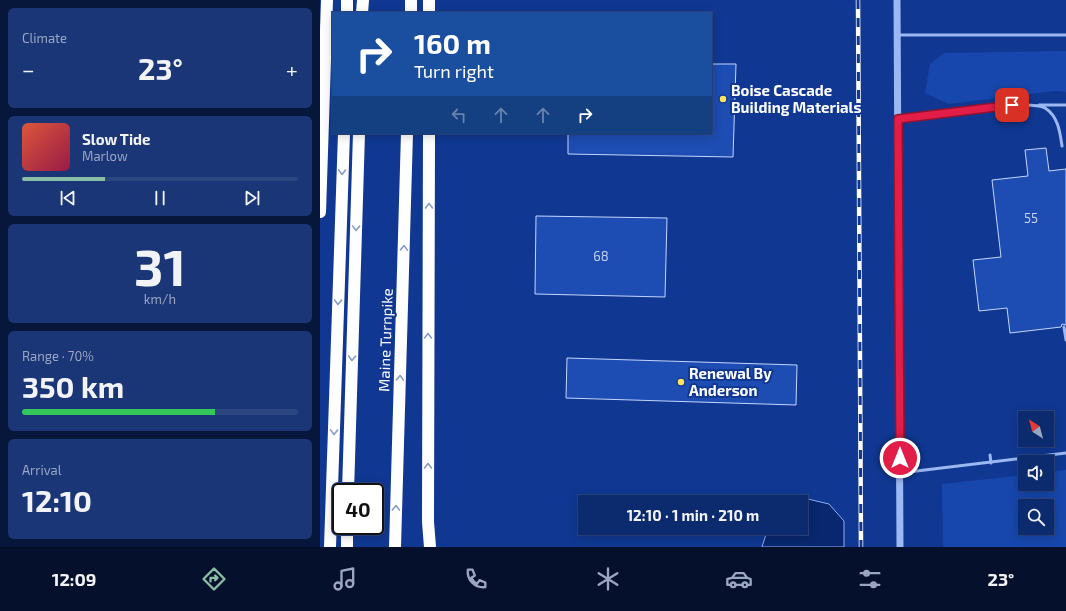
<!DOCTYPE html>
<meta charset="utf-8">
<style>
:root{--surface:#0c2a6e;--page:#1a3676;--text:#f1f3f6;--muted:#9aa7c2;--line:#2c4681;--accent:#8abfa5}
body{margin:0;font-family:"Exo 2",sans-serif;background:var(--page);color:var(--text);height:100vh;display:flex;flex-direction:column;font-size:15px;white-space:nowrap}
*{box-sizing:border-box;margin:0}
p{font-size:13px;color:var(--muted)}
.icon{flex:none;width:22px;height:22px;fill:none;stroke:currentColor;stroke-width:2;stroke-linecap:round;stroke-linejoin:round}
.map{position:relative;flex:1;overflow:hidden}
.drawer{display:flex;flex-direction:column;gap:8px;padding:8px;background:#07173c;width:320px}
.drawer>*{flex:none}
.top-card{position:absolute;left:12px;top:12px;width:380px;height:122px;border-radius:0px;box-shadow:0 2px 10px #0003,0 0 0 1px var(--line);background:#1a4fa0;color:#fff;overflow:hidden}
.needle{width:26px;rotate:324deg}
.fabs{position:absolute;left:698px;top:411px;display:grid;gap:8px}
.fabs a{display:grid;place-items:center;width:36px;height:36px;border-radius:0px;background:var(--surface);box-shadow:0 2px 10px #0003,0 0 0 1px var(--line);font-size:20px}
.speed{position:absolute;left:12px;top:483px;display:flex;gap:8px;font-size:20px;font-weight:700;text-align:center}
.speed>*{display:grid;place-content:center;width:52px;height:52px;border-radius:50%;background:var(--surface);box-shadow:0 2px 10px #0003,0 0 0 1px var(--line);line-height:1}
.speed .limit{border:2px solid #111;border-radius:6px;background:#fff;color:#111}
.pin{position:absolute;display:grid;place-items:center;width:34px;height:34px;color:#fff;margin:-17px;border-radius:8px;box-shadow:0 2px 6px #0006}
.me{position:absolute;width:44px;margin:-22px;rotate:0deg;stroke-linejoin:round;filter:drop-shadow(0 0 3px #0008)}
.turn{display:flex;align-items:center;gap:14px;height:84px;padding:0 16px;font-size:18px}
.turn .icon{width:52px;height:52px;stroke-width:2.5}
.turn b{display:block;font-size:28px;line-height:34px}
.lanes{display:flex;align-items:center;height:38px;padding:0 16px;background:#0003;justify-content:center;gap:20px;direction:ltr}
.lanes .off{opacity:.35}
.big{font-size:30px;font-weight:700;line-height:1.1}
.drawer .tile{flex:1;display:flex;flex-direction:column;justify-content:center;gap:6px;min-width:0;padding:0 14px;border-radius:6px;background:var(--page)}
.drawer .dial{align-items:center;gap:0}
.dial b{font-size:52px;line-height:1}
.song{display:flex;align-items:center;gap:12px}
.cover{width:48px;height:48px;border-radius:6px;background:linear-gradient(135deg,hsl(10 70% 55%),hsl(340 70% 35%))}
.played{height:4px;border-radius:2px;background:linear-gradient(90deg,var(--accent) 30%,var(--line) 30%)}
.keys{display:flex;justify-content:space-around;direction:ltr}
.heat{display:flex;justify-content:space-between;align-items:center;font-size:22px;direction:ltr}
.charge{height:6px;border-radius:3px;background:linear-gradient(90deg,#34c759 70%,var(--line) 0)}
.trip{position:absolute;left:258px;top:495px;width:230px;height:40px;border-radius:0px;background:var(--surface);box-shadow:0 2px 10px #0003,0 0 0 1px var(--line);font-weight:700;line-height:40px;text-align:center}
.tab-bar{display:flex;height:64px;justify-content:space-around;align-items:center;background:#05112c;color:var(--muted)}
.tab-bar .icon{width:28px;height:28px}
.tab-bar .on{color:var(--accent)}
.tab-bar b{font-size:18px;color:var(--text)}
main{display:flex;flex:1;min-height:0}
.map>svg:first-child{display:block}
</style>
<main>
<section class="drawer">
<div class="tile"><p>Climate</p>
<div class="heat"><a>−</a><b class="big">23°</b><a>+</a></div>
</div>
<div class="tile">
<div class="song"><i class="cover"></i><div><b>Slow Tide</b><p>Marlow</p></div></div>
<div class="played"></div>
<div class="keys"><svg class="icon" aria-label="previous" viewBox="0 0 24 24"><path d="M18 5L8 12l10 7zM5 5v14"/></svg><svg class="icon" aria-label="pause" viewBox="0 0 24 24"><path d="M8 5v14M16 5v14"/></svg><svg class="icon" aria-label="next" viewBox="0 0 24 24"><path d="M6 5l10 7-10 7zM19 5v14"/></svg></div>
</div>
<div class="tile dial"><b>31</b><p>km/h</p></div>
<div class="tile"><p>Range · 70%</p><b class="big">350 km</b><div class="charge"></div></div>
<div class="tile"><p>Arrival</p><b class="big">12:10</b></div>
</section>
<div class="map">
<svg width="746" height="547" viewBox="0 0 746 547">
<rect width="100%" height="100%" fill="#103892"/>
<path fill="#1747ad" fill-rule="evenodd" d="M746,51V92L735,91L629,104L605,93L610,64L624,53Z
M746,470V547H623L622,484L705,475V484H727V472ZM705,506H727V528H705Z"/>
<path fill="#09276e" stroke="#8db0f7" d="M488,499L509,504L524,521V547H442L448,528H481V502H477Z"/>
<path fill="#1d4cb2" stroke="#c3d6fe" d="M391,64H416L413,157L248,154V133H391Z
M726,148L729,171L746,169V325L742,324L741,327L690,333L687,308L659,311L653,260L681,257L672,180L708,176L705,150Z
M216,216L347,218L345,297L215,294Z
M247,358L477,365L476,405L246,398Z"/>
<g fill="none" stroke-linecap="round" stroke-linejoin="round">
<path stroke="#9cb8f3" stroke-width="3" d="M577,35H746
M719,105H746
M578,119C603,116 707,98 725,108C738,116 740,132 742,146
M744,327L746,340
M670,455L671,463
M580,473L746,453"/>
<path stroke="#9cb8f3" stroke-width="7" d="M577,0L580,547"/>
<path stroke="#fff" stroke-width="12" d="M27,13V0
M42,13L43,0
M91,13V0
M109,13V0
M109,133L108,522L110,547
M0,212L7,0
M28,492L39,133
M10,547L24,133
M27,547V526
M75,547L87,133"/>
<defs>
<path id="rail" d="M538,0L541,547"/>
</defs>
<use href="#rail" stroke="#fff" stroke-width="4.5"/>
<use href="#rail" stroke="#103892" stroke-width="3" stroke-dasharray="9" stroke-linecap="butt"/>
</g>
<defs><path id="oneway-chevron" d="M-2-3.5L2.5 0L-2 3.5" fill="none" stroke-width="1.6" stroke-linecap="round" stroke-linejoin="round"/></defs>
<g stroke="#889cc8">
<use href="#oneway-chevron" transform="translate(22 172) rotate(92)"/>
<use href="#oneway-chevron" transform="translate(109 206) rotate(-90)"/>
<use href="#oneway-chevron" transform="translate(36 228) rotate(92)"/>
<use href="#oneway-chevron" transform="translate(84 248) rotate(-88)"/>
<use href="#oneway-chevron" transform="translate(18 302) rotate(92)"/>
<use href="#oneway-chevron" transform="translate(108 336) rotate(-90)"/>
<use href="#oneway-chevron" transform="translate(32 358) rotate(92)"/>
<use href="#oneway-chevron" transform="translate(80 378) rotate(-88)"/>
<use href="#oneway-chevron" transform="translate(14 432) rotate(92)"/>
<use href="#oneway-chevron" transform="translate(108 466) rotate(-90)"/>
<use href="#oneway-chevron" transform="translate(76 508) rotate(-88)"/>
</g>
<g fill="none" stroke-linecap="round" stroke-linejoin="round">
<defs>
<path id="route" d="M580,458L578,119L692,105"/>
</defs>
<use href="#route" stroke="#92132f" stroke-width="10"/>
<use href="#route" stroke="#e11d48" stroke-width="7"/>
</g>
<g fill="#ffe55e" stroke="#103892" stroke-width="1.5">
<circle cx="403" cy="99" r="4"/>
<circle cx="361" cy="382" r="4"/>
</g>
<g text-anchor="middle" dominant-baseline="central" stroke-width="4" stroke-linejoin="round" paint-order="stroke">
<g font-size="13" fill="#c6d2ec">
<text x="711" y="218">55</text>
<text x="281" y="256">68</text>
</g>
<g font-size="15" font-weight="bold" fill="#fff" stroke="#103892" text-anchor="start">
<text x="411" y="90">Boise Cascade<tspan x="411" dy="17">Building Materials</tspan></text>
<text x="369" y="373">Renewal By<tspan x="369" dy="17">Anderson</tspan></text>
</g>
<g font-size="15" fill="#fff" stroke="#103892">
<text transform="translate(65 340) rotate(-88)">Maine Turnpike</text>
</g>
</g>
</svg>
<div class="fabs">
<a><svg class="needle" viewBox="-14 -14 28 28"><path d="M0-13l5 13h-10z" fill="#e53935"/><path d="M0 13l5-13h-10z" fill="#9aa7c2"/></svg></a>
<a><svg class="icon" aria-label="sound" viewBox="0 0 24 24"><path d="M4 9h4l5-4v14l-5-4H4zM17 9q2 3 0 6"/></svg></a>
<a><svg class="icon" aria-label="search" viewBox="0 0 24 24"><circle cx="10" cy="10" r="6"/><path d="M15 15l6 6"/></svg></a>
</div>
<div class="speed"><div class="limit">40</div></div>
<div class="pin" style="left:692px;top:105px;background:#d93025"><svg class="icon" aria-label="arrive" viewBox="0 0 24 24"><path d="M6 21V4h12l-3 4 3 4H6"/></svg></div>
<svg class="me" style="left:580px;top:458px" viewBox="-20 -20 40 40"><circle r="17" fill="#e11d48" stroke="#fff" stroke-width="3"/><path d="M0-11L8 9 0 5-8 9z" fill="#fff"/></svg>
<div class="trip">12:10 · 1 min · 210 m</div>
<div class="top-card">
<div class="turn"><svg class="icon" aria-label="right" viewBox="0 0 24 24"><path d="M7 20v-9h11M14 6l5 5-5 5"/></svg><div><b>160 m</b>Turn right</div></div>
<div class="lanes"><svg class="icon off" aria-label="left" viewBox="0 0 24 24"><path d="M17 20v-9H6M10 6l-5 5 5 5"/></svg><svg class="icon off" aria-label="ahead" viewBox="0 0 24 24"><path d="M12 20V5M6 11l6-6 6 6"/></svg><svg class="icon off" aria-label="ahead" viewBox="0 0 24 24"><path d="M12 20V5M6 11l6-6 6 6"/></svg><svg class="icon" aria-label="right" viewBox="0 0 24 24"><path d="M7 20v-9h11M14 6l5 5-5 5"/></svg></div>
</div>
</div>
</main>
<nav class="tab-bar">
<b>12:09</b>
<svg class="icon on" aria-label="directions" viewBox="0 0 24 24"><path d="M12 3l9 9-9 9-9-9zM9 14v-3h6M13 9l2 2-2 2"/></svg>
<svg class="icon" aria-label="music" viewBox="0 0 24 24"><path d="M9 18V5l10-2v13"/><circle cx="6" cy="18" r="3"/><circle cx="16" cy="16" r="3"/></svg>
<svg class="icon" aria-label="phone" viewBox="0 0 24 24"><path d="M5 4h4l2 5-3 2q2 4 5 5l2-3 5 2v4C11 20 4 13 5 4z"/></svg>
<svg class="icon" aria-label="climate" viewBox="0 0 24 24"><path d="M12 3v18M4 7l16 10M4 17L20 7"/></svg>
<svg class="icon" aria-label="car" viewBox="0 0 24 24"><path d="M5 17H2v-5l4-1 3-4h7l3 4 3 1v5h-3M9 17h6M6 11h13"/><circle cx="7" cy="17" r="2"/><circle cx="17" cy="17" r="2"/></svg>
<svg class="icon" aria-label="filters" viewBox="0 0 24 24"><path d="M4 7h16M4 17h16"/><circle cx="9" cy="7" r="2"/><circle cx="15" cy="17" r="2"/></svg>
<b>23°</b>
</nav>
